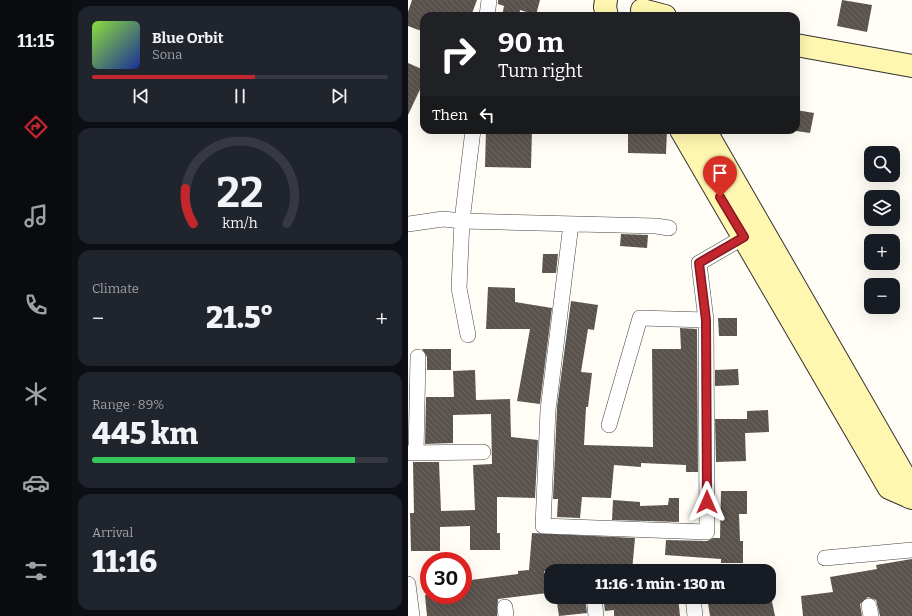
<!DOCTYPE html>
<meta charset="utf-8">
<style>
:root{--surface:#171b24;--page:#20242c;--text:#f1f3f6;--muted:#9ea1a6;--line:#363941;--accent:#c4262e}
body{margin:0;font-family:Bitter,serif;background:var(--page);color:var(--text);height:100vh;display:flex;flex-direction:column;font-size:15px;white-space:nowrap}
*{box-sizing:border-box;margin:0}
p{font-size:13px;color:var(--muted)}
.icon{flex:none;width:22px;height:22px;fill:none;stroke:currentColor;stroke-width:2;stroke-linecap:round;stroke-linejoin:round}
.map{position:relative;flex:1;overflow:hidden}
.panel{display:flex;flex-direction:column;gap:6px;padding:6px;background:#0d0f14;width:336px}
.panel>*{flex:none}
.banner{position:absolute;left:12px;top:12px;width:380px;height:122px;border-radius:12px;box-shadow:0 4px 16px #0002;background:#202124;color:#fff;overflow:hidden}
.buttons{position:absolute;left:456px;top:146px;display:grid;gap:8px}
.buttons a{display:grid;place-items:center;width:36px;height:36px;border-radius:8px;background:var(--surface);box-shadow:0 4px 16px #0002;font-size:20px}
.speed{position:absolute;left:12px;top:552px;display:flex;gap:8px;font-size:20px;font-weight:700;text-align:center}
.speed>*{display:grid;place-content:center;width:52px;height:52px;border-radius:50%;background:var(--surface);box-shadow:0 4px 16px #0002;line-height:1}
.speed .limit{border:6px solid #d22;background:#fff;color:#111}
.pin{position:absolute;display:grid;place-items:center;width:34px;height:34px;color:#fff;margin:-41px -17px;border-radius:50% 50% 50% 0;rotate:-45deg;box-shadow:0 0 4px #0007}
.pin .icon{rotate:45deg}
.me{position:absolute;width:44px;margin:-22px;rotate:0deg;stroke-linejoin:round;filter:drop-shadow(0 0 3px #0008)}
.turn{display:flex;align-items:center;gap:14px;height:84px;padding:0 12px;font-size:18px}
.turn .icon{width:52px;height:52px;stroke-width:2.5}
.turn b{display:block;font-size:28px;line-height:34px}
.then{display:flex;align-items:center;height:38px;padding:0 12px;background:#0003;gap:8px;font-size:15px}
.big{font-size:30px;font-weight:800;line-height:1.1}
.panel .tile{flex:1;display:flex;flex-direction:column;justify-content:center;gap:6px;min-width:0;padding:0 14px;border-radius:12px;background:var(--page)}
.panel .dial{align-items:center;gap:0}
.dial svg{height:104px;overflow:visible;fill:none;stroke:var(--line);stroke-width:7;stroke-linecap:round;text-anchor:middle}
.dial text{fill:var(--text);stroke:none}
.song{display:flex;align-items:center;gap:12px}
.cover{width:48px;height:48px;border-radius:6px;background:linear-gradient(135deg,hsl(90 70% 55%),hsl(230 70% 35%))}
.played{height:4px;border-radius:2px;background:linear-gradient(90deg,var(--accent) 55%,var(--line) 55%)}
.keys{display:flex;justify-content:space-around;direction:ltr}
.heat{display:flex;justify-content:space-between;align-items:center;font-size:22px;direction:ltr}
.charge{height:6px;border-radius:3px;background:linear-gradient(90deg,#34c759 89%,var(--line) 0)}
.trip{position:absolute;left:136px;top:564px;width:232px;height:40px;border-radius:12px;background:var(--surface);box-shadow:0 4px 16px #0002;font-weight:800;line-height:40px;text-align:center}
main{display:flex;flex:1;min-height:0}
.tabs{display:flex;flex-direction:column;width:72px;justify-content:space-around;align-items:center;background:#090b0e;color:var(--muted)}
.tabs .icon{width:28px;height:28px}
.tabs .selected{color:var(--accent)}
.tabs b{font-size:18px;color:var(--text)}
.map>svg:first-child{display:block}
</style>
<main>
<nav class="tabs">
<b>11:15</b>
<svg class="icon selected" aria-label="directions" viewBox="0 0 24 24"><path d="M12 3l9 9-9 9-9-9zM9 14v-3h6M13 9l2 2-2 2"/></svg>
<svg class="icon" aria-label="music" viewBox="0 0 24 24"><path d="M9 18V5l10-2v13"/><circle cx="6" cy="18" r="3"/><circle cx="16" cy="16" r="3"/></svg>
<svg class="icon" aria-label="phone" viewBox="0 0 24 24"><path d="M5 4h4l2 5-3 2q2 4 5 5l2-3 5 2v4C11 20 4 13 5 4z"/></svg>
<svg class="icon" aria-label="climate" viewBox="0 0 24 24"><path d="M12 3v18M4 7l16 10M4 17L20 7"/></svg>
<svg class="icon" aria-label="car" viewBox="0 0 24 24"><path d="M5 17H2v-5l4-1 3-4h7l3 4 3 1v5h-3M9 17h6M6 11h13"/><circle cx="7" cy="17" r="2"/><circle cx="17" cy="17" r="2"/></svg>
<svg class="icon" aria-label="filters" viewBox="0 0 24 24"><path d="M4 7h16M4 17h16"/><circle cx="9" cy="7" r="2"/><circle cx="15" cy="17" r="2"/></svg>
</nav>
<section class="panel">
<div class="tile">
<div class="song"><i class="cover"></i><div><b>Blue Orbit</b><p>Sona</p></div></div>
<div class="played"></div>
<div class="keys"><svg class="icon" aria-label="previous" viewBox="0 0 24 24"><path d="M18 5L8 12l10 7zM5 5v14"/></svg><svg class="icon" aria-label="pause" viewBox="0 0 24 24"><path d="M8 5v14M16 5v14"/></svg><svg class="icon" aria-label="next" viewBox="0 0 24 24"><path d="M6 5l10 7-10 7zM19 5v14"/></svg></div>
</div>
<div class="tile dial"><svg viewBox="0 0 100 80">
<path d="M14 69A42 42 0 1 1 86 69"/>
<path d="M14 69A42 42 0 0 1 8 42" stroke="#c4262e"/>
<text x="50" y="56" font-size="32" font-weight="700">22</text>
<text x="50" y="72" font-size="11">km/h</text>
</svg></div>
<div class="tile"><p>Climate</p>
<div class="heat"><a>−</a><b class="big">21.5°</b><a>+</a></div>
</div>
<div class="tile"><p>Range · 89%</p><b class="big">445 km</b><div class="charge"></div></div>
<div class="tile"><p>Arrival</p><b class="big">11:16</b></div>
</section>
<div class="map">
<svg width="504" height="616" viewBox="0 0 504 616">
<defs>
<pattern id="building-back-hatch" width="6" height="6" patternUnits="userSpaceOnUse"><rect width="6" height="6" fill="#5a524d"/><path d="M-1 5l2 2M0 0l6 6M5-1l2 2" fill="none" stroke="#6d6662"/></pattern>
</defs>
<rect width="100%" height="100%" fill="#fffdf5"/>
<path fill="url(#building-back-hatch)" d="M4,0H69L63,16H16V32L0,26V12Z
M90,0H132L128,15L112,10L111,16H94L96,6L90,4Z
M434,0L464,5L459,32L429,26Z
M0,63L16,70V81L0,115Z
M388,110L406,113L402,133L388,131Z
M78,130H124L123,168L77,167Z
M220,130H259L258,154L220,153Z
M213,234L240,235L239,248L212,246Z
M135,254H150L148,273H134Z
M80,287L107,288V302L144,308L132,404L109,401L122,329H78Z
M163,301L190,305L186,330L180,329L173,372L184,373L180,407H178L176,445L245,447L244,349H273L272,328L289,329L290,472H278V465L233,463V467L206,465L203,498L174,497L172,518L149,517L150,499H145L149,407Z
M310,318H329V336H311Z
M14,349H43V370H19V357Z
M330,369L331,385L307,386V370Z
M67,370L68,400L102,399L103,437L130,440L127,498L89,497V533H92V550H62V526L32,527V551H3L2,513H6L5,462H31L33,511L67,510L65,465L84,464L83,414L45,415V443L17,444L18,397H46L45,371Z
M360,410L361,432L337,433L338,461L308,462L307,419H339V411Z
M313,491H339V514H331L332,541H335V563H313V559L257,555L258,540L299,541L305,538H312Z
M261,498H271V522L204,520L205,500L232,502V506L260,505Z
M124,533L227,538L224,571H136L139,593L90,599L89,616H19L17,595H57L55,581L110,574V571L121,570Z
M504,559V616H472L468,600L460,597L452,604L454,616H395L393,596L425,592L422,577L469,569L468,565Z
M148,597H177L179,613L151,616Z
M195,597H270L272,616H206V610L197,611Z
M299,597H363L367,616H302Z"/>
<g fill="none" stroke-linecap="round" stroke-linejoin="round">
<defs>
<path id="street" d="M79,16L81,0
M0,224L35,219L54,221L65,130
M163,224L140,410L135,526L299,532L298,320L291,263L336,237
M60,335L51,288L54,221L248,226L261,228
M201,425L232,318L298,320
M0,453L75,452
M8,453L10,357
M417,558L504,550
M0,584L4,616
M186,597L188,616
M285,597L287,616
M461,606L463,616
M97,607L98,616"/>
<path id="secondary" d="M198,0L197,7L199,16
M234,10L257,16
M388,45L504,66
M273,130L481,488L504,498
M297,130L495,474L501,497"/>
</defs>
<use href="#street" stroke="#444" stroke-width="16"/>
<use href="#secondary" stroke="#333" stroke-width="24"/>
<use href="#street" stroke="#fff" stroke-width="15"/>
<use href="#secondary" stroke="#fff6b0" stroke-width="22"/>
</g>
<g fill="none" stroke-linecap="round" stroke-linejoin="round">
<defs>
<path id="route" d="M299,502L298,320L291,263L336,237L312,197"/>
</defs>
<use href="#route" stroke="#7f191e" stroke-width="10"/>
<use href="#route" stroke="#c4262e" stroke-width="7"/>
</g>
</svg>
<div class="buttons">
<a><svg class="icon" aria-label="search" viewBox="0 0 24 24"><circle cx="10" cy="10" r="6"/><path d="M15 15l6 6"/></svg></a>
<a><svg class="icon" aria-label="layers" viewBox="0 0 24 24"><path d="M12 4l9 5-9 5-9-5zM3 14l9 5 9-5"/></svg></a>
<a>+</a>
<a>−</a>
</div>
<div class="speed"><div class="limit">30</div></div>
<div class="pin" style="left:312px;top:197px;background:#d93025"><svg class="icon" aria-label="arrive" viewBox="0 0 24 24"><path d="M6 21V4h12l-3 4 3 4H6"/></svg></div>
<svg class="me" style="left:299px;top:502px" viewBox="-20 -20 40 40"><path d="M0-17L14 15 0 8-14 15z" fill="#c4262e" stroke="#fff" stroke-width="4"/></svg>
<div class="trip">11:16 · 1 min · 130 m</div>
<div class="banner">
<div class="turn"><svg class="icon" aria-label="right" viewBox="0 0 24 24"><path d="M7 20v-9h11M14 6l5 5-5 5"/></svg><div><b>90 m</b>Turn right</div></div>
<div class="then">Then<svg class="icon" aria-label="left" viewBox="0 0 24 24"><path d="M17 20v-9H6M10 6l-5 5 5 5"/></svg></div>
</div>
</div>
</main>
